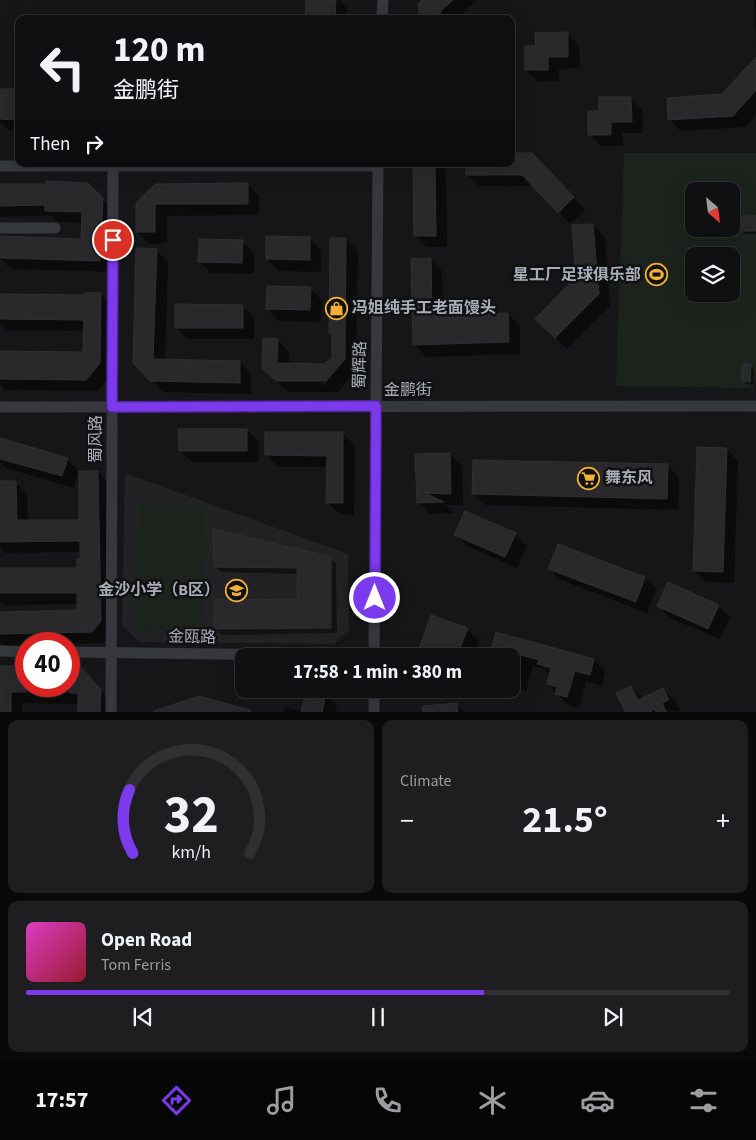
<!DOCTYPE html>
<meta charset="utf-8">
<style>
:root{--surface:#101012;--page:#1e1e20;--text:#f1f3f6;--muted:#9c9d9f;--line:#303032;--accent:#7c3aed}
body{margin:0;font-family:"Source Sans 3","Noto Sans SC",sans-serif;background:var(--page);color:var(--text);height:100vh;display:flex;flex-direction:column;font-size:19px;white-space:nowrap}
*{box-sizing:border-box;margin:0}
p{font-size:16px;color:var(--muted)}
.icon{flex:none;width:28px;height:28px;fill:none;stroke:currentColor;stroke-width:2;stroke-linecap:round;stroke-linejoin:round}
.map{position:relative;height:712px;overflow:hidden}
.details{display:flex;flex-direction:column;gap:8px;padding:8px;background:#09090a;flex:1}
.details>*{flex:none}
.guide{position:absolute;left:15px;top:15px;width:500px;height:152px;border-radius:10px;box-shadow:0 5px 20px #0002,0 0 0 1px var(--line);background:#101012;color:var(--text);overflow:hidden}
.needle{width:32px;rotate:152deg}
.controls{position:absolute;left:685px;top:182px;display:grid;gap:10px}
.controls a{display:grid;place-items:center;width:55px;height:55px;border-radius:10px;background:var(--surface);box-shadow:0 5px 20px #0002,0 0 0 1px var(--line);font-size:25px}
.speed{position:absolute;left:15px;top:632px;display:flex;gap:10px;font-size:25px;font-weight:700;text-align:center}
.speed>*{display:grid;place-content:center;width:65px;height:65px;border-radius:50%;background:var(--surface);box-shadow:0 5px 20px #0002,0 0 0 1px var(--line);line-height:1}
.speed .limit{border:8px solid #d22;background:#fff;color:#111}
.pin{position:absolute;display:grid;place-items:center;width:42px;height:42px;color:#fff;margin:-21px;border:2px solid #fff;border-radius:50%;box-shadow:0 1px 5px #0007}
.me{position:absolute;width:55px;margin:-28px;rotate:0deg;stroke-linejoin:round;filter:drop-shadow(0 0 4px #0008)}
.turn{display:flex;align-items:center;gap:18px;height:105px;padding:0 15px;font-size:22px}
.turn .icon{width:65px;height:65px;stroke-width:2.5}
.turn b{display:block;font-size:35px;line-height:42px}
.then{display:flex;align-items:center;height:48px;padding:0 15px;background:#0003;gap:10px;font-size:19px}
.big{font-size:38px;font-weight:700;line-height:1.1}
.details .widget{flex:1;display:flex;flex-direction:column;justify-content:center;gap:8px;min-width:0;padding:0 18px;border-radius:10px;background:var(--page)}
.details .dial{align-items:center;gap:0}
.dial svg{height:130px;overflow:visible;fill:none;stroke:var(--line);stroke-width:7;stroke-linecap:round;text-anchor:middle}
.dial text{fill:var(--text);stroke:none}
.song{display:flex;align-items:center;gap:15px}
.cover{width:60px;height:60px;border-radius:8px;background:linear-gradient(135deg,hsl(310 70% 55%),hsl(350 70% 35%))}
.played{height:5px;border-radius:2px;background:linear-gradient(90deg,var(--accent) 65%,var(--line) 65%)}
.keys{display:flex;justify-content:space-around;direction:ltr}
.heat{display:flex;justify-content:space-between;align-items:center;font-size:28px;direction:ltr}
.details .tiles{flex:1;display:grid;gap:8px;grid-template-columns:1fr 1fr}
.widget:last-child{grid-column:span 2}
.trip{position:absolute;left:235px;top:648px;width:285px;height:50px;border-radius:10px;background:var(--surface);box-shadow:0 5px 20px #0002,0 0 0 1px var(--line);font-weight:700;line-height:50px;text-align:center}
.tab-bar{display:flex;height:80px;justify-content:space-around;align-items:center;background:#060607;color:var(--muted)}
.tab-bar .icon{width:35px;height:35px}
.tab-bar .active{color:var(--accent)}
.tab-bar b{font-size:22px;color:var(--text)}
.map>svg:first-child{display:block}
</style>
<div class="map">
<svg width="756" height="713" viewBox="0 0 756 713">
<rect width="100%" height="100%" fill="#161618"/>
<path fill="#222225" d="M125,473L348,554L349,630L334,644L139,642L122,625Z"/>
<path fill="#1c231d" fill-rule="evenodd" d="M624,153H756V369L754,388L616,386ZM694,191H731V229H694ZM694,256H731V294H694Z
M139,505L205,506L201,632L135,631Z"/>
<path fill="#0007" fill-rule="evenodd" d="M307,0H339L347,8V19H306Z
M423,0H476L457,19H421Z
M754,0H756V43Z
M567,33L579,45L580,68L559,69V81L538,82L526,70L537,48Z
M756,66V115L745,127L681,131L669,119L723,96Z
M511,82L515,86L516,130H511Z
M0,90H19V131L9,130L0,122Z
M631,98L642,110L643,133H622L623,146H601L590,134Z
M414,164H446L447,247H427L415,236Z
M467,164L544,166L585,210L570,224L534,186H479L467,174Z
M88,184L114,211L112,272L11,269L0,258V238L82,241L83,223L58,222L52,216L0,217V186Z
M247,184L259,196V215L167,216V243L149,244L137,232V204Z
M756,217V234H745L741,230Z
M593,225L605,237L610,306L567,349L537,319L578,278Z
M310,239L321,250V272L279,271L267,259Z
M346,239L358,251L356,371L338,392H289L275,380L278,340L289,352V365L324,366L333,359V335L330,332ZM329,375H332L323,386L321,385Z
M242,241L254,253V274L211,273L200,262Z
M156,250L168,262L165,360L240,362L251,374V394L163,392L151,380Z
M430,259L442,271L443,316L508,314L520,326V354L426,357L415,345Z
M310,288L322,300L321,322L279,321L268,309Z
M0,295L85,297L101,295L113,306L111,375L98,391L5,390L0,384V352L84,353L85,331L7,330L0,323Z
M242,306L254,318V339H188L176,327Z
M751,365L754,369V385L746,384L743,381Z
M247,430L259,442L258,462H192L180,451Z
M343,434L355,445L354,515L339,514L328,503V467H278L266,455Z
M0,440L67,459L79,471L74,488L6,468L0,462Z
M727,449L738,461L734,583L706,582L694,571Z
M450,454L462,466L463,505H445L454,513L430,514L418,502Z
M667,465L679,477L678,510L485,505L473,494Z
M98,472L110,484L112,633L104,643L3,645L0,643V613L79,612V604L3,605L0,601V570L78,569L81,552L5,553L0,548V482H15L27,494L28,521H81Z
M456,534H515L527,546L517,568L467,546Z
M330,558L336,564L337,633L222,635L216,629L299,601L298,574L221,572L215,566Z
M549,569L645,578L656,589L647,613L561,580Z
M659,606H718L730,617L720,639L670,618Z
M467,629L479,641L473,656L431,654V656H425L419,650Z
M494,646L594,660L605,671L602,686L586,682L579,708L568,705L557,694L548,684L550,675L544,669L533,666L526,691L512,687L511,656H504Z
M0,667H26V686H69V668H81L112,703V713H79V704L22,703V713H0Z
M631,687L643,699L663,690L675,701L680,711L627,713Z
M325,694L337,706L336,713H284L285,707L302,711Z
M456,704L465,713H438Z"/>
<path fill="#29292c" stroke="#303034" d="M306,0H336L335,19H305Z
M422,0H453L440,12V19H420L418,4Z
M568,32V57H548V70H525V46H536L535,33Z
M756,57V90L733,116L668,120L667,98L722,94Z
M0,89H19V120L0,119Z
M599,97H631L632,122H611V135H588V111H599Z
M511,153H532L574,197L558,213L522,175H466V164H511Z
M413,164H435L436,236H414Z
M46,181L88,183L103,198L100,261L0,258V236L81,239L82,212L45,211V205L0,206V184H46Z
M248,183V204H155V232H136V203L155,184Z
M740,216H756V231H740Z
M593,224L599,294L555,338L535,319L576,277L572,225Z
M266,236L310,237V260L266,259Z
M330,238H346L345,359L326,381H276L262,368L263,338L278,339L277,363L324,364L332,358V333H329Z
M199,239L243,240L242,263L198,262Z
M136,248L157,249L153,359L240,361V383L150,381L133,363Z
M431,258L432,315L508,313L509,342L413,345L411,259Z
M267,286L311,287L310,310L266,309Z
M84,293H101L100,363L86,380L0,379V351L83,352L84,320L0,319V294L84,295Z
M175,304L243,305V328H175Z
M742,364H751L750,382L742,381Z
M178,429H247V451H179Z
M265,432H343V503H326L327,456L265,455Z
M0,438L68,458L62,476L0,459Z
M697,447L727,448L723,572L693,571Z
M450,453L451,494L425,493L444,502L417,503L415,454Z
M473,460L668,464L667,499L472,494Z
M79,471H98L101,621L92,632L0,634V612L77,610V593H0V568H77V559H80V541L0,542V481H16L17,520H79Z
M465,511L516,533L505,557L454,535Z
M213,529L331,557V628L215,629L214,600L298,599L297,568L214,567Z
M558,544L645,577L636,602L548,569Z
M668,582L719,605L708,629L657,606Z
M431,615L468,628L457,656H433L418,651Z
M496,632L594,659L590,675L575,671L567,697L555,694L557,687L547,684L551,668L537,664L539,660L521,655L514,681L511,680V656H504L506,650L492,646Z
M0,666H26V692H11V713H0Z
M69,667H81L101,690L100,713H78V693H69Z
M631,686L638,700L663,688L669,700L662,703L667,713H656L655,709L648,713H626L616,693Z
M306,689L326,693L322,713H301Z
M199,696L250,710V713H154V711Z
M457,703L458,713H423L422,706Z"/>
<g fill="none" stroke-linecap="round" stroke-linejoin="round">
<path stroke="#37383d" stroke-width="11" d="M382,19L383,0
M0,166H378
M0,228H55
M0,407L756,406
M0,651L26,652
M69,652L374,656
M374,656L378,164
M111,713L113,166
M374,713V689"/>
</g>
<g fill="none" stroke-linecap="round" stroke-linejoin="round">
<defs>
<path id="route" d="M113,240L112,407L376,406L375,598"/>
</defs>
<use href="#route" stroke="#51269a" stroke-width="12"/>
<use href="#route" stroke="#7c3aed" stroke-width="9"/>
</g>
<defs>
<symbol id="stadium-ring" viewBox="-11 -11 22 22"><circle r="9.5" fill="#111113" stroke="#f2b134" stroke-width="1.5"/><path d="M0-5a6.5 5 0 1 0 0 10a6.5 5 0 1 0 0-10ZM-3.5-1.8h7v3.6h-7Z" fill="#f2b134"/></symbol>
<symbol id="shop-ring" viewBox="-11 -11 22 22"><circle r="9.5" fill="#111113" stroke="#f2b134" stroke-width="1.5"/><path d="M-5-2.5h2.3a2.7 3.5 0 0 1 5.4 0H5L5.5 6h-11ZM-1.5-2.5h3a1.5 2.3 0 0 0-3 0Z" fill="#f2b134"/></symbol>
<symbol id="supermarket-ring" viewBox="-11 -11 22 22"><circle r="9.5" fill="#111113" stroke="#f2b134" stroke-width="1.5"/><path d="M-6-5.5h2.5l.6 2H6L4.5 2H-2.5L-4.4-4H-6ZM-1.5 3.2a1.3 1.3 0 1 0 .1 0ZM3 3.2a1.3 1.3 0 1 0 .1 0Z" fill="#f2b134"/></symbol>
<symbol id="school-ring" viewBox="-11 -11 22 22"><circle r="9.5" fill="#111113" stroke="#f2b134" stroke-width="1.5"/><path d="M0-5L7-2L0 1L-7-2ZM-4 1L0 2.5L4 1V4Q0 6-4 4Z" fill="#f2b134"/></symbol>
</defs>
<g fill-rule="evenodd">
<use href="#stadium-ring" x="644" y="262" width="25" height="25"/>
<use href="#shop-ring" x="324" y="296" width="25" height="25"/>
<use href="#supermarket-ring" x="576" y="466" width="25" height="25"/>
<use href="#school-ring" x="224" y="578" width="25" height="25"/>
</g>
<g text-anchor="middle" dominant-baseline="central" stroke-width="5" stroke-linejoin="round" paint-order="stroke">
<g font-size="16" font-weight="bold" fill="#a8adb8" stroke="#111113" text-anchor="end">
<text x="641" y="275">星工厂足球俱乐部</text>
<text x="352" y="308" text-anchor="start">冯姐纯手工老面馒头</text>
<text x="605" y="478" text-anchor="start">舞东风</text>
<text x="220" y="590">金沙小学（B区）</text>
</g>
<g font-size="16" fill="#a8adb8" stroke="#111113">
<text transform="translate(360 365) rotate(-89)">蜀辉路</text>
<text x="408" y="390">金鹏街</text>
<text transform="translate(96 439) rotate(-90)">蜀风路</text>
<text transform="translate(192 637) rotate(1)">金瓯路</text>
</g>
</g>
</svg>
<div class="controls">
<a><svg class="needle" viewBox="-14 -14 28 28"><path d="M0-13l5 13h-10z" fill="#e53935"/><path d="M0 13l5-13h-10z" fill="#9c9d9f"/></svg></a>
<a><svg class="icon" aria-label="layers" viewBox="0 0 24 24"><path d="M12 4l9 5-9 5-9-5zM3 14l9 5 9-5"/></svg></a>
</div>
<div class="speed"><div class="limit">40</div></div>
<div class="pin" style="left:113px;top:240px;background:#d93025"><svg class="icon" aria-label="arrive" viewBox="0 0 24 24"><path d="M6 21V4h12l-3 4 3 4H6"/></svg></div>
<svg class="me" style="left:375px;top:598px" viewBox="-20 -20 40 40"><circle r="17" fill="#7c3aed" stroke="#fff" stroke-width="3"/><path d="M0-11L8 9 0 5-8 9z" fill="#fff"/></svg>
<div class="trip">17:58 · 1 min · 380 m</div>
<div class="guide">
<div class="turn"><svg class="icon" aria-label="left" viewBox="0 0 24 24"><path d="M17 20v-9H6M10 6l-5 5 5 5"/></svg><div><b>120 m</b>金鹏街</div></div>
<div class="then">Then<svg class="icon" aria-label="right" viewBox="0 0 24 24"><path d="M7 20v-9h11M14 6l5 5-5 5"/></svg></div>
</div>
</div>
<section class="details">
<div class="tiles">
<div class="widget dial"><svg viewBox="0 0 100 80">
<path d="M14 69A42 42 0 1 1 86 69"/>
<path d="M14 69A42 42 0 0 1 12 30" stroke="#7c3aed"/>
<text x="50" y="56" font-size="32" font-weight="700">32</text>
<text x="50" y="72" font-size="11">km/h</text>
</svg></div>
<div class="widget"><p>Climate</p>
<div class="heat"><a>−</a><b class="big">21.5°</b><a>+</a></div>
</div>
<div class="widget">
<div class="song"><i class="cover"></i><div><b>Open Road</b><p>Tom Ferris</p></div></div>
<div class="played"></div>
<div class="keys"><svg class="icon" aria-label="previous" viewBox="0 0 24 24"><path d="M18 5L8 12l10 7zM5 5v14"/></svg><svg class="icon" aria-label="pause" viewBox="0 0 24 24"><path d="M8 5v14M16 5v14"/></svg><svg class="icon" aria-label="next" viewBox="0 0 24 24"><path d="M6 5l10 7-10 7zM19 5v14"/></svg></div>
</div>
</div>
</section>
<nav class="tab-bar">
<b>17:57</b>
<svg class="icon active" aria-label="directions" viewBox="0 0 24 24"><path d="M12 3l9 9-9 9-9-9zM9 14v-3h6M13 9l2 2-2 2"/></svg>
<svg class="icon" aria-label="music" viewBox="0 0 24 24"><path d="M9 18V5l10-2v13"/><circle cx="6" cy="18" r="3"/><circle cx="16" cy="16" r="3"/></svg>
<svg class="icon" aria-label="phone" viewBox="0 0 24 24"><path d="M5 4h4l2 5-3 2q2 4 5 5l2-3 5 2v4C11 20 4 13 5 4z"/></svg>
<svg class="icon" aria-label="climate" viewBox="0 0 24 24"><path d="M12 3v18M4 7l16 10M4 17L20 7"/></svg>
<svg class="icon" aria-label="car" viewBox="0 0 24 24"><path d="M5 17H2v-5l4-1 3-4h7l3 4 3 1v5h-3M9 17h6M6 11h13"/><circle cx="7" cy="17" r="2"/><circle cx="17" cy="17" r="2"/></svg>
<svg class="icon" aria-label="filters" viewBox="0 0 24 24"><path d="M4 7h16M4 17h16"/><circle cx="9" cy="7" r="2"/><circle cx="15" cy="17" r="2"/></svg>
</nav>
